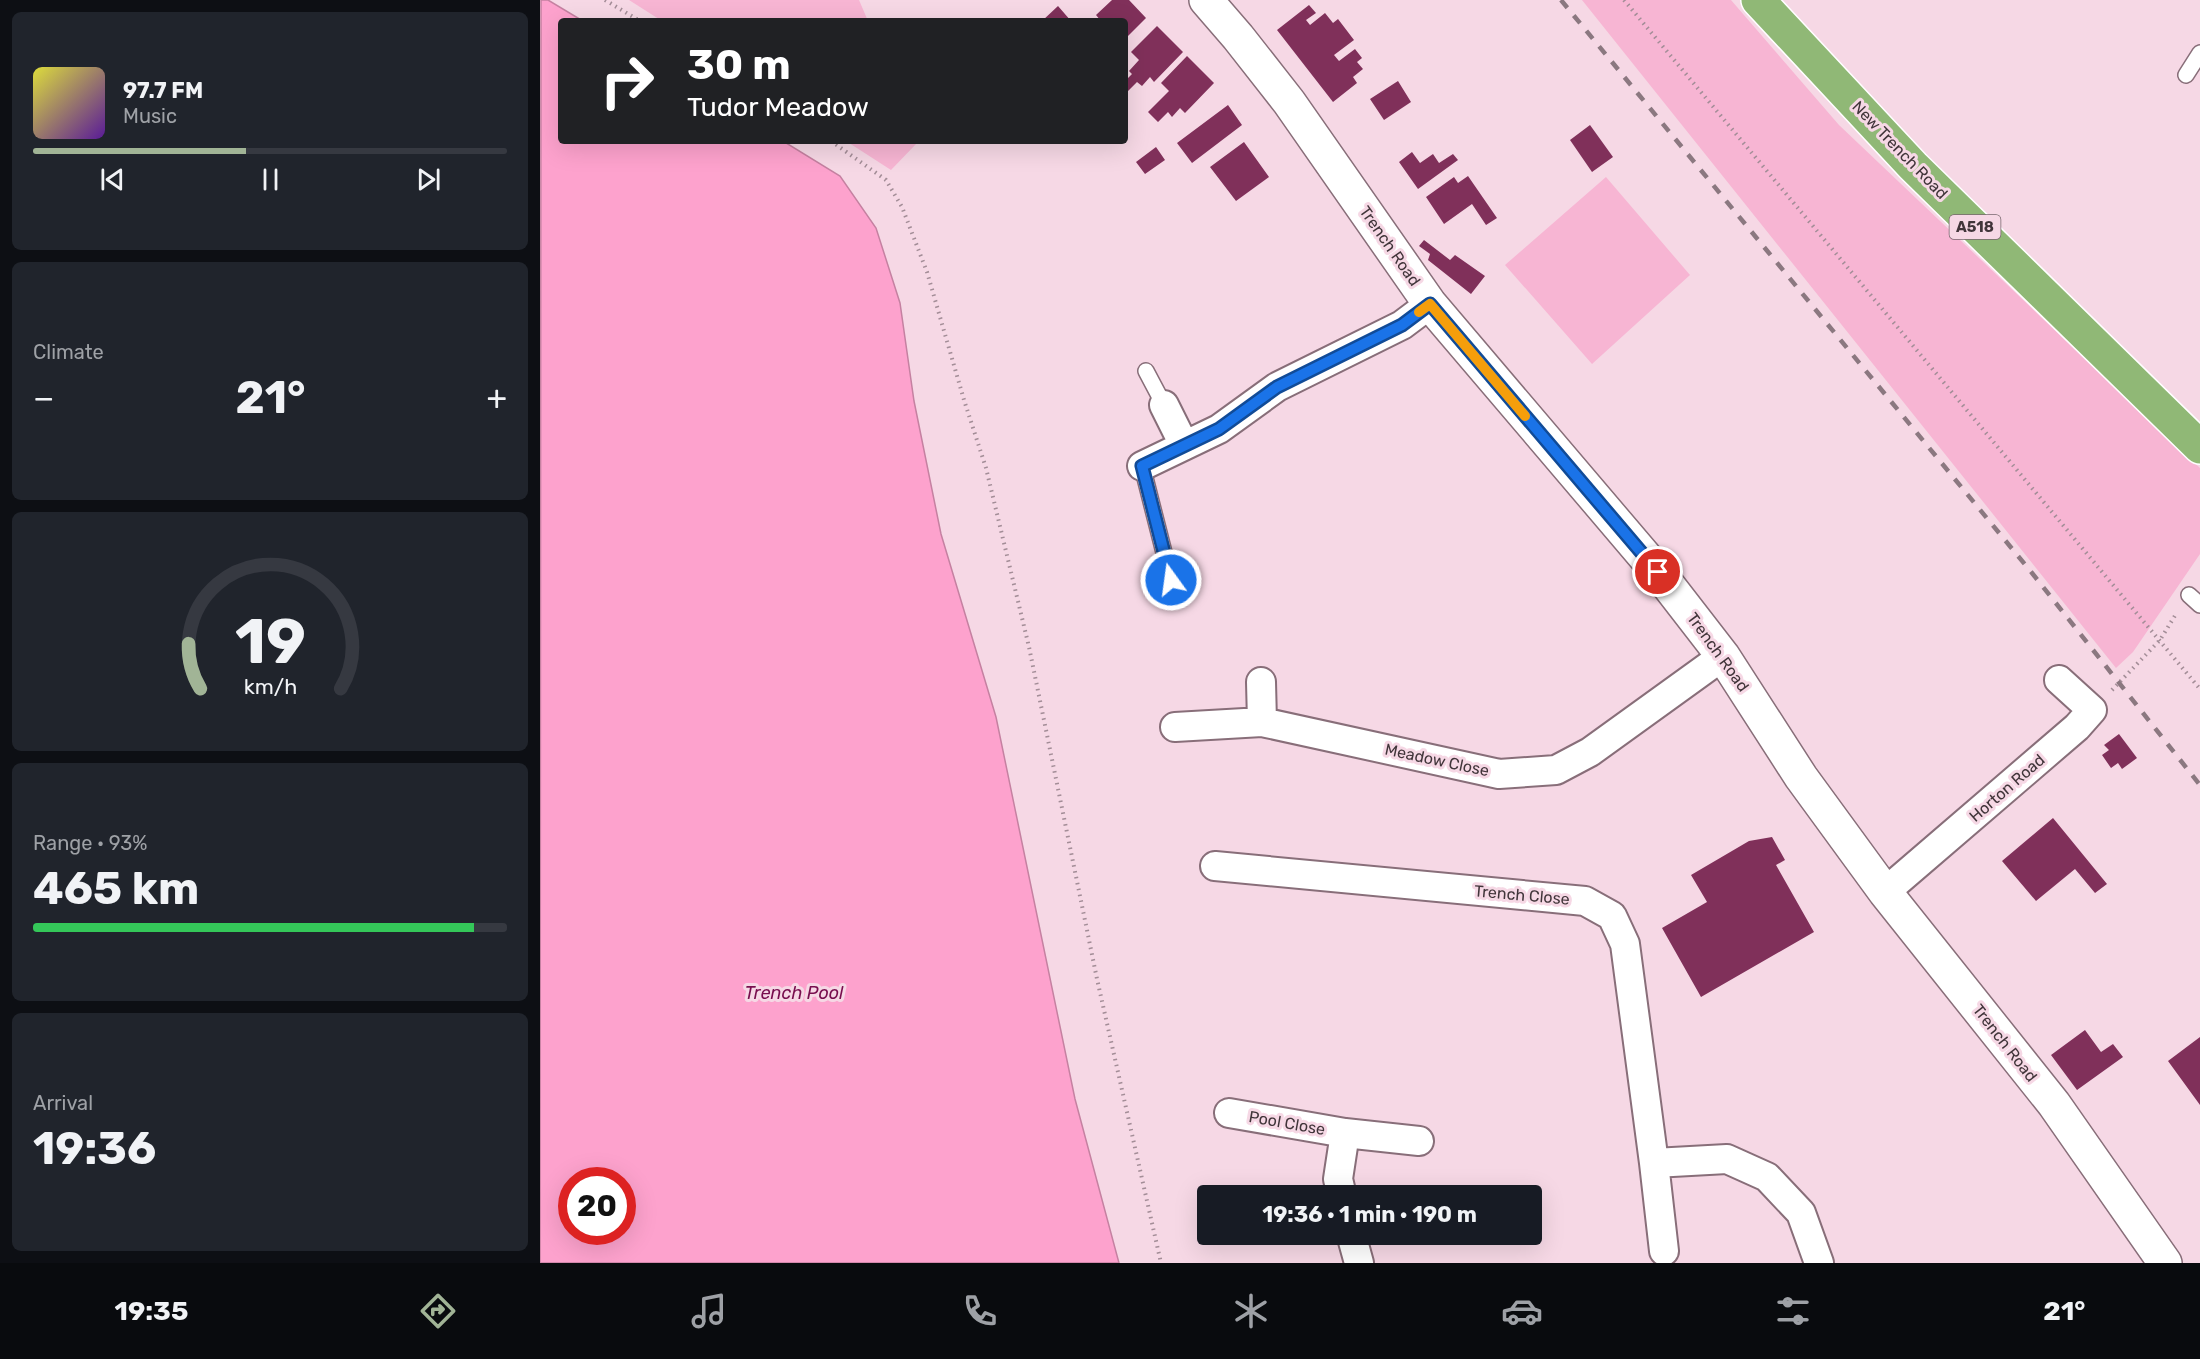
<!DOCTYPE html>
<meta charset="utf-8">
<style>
:root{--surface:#171b24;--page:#20242c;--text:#f1f3f6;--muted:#9ea1a6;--line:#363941;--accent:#a1b496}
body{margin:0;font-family:Rubik,sans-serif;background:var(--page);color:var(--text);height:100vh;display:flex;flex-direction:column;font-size:22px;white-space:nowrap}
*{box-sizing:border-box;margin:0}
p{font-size:20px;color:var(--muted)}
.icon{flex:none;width:33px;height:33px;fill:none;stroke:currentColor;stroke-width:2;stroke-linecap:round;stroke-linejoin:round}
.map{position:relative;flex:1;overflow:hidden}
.drawer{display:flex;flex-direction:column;gap:12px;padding:12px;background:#0d0f14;width:540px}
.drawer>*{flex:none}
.hud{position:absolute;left:18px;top:18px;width:570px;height:126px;border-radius:6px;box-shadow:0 6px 24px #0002;background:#202124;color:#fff;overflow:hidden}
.speed{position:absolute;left:18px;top:1167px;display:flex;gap:12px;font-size:30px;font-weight:700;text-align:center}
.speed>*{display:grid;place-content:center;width:78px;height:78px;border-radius:50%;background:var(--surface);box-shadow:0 6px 24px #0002;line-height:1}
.speed .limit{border:9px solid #d22;background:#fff;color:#111}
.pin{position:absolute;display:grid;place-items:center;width:51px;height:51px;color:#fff;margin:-26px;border:3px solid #fff;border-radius:50%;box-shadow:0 2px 6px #0007}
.me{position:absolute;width:66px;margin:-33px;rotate:346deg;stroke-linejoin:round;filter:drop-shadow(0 0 4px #0008)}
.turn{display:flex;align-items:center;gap:21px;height:126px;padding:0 30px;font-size:27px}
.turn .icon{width:78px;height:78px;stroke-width:2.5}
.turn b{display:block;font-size:42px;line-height:51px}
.big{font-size:45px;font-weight:700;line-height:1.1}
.drawer .card{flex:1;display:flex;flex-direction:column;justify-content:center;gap:9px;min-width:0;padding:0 21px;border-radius:9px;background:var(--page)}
.drawer .dial{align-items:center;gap:0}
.dial svg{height:156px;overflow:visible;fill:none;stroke:var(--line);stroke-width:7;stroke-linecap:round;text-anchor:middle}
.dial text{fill:var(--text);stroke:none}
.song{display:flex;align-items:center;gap:18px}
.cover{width:72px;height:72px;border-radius:9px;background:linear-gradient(135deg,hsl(60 70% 55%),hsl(270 70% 35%))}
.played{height:6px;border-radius:3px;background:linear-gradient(90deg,var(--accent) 45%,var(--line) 45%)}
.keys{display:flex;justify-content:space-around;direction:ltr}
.heat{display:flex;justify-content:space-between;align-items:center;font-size:33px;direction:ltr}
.charge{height:9px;border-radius:4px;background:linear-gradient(90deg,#34c759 93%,var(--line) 0)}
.trip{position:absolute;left:657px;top:1185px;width:345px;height:60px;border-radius:6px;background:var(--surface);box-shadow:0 6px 24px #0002;font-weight:700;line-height:60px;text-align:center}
.tabs{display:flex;height:96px;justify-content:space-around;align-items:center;background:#090b0e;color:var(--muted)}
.tabs .icon{width:42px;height:42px}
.tabs .on{color:var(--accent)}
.tabs b{font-size:27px;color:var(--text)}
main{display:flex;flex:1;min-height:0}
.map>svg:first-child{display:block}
</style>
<main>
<section class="drawer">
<div class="card">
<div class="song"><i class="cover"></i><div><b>97.7 FM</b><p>Music</p></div></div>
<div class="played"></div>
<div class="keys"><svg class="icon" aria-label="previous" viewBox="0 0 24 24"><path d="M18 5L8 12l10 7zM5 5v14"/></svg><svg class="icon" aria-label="pause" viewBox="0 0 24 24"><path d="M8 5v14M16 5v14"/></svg><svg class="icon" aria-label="next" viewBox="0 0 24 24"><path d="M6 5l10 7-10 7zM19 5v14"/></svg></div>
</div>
<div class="card"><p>Climate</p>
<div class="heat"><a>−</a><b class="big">21°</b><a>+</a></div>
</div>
<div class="card dial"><svg viewBox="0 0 100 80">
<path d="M14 69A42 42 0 1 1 86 69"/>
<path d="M14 69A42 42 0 0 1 8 46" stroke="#a1b496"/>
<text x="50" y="56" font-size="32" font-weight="700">19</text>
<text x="50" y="72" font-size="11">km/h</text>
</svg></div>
<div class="card"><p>Range · 93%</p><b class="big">465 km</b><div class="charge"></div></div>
<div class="card"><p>Arrival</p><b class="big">19:36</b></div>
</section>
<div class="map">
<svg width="1660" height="1263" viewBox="0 0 1660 1263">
<rect width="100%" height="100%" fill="#f6d8e5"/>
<path fill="#f7b5d3" d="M89,0H319L328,21H122Z
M1042,0H1191L1299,125L1660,468V554L1593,652L1576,668Z
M306,141H378V142L351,170Z
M1066,177L1150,275L1052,364L965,265Z"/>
<path fill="#fda2cd" stroke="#c581a1" stroke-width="1.5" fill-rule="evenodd" d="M1,0H8L43,21H21V141H243L300,176L336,228L360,303L374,401L401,534L456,717L535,1099L579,1263H0ZM32,1180H82V1232H32Z"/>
<path fill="#80305a" d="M572,0H589L606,18L585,39V21H561L556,15Z
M769,5L776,13L766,20L770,25L785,13L793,23L798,19L814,40L794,55L799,61L815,49L822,58L817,62L823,69L813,77L817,83L793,102L737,30Z
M518,6L531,21H502Z
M617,26L643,52L614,82L610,77L602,86L597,82L587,92L585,90V81L592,74L589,71L599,60L591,52Z
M647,56L674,83L645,113L640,108L632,117L628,112L618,122L608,112L629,91L621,83Z
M858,81L871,102L844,120L830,99Z
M688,105L702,125L652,163L637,143Z
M1050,125L1073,157L1052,172L1030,140Z
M704,142L729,177L696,201L670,167Z
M616,147L625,160L605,174L596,162Z
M872,152L880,163L893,154L899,163L913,154L918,160L878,189L859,162Z
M928,176L957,218L946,225L932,204L904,224L886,197L914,177L918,183Z
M884,240L910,260L915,255L945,276L931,294L888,260L890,254L879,246Z
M1579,734L1597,758L1582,769L1578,763L1571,768L1562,755L1569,750L1564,745Z
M1513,818L1567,884L1555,893L1535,869L1496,901L1462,861Z
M1232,837L1245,860L1236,865L1274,932L1161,997L1122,928L1167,902L1151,875L1209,841Z
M1545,1030L1561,1052L1573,1044L1583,1057L1537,1090L1511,1055Z
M1660,1037V1105L1628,1061Z"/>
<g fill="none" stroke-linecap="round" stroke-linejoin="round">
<defs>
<path id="service" d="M1646,75L1660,53
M606,371L624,405
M602,466L631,580
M1649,595L1660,605"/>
<path id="minor" d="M624,405L644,445
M602,466L679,429L737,387L862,325L890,304
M721,682L722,722
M635,727L722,722L959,774L1016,770L1050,752L1183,656
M675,866L1045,901L1072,916L1085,944L1114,1163L1187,1159L1227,1177L1261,1213L1279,1263
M1345,892L1537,727L1552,710L1519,680
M689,1113L805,1133L879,1141
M1114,1163L1124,1251
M802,1196L798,1179L805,1133
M811,1234L819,1263"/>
<path id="tertiary" d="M666,0L698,37L749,102L890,304L1118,572L1183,656L1261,777L1345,892L1514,1104L1625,1263"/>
<path id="trunk" d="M1218,0L1373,166L1660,447"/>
</defs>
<use href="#service" stroke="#886e79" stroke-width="18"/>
<use href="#minor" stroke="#886e79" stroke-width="32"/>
<use href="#tertiary" stroke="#886e79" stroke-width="36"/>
<use href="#trunk" stroke="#fff" stroke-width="36"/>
<path stroke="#a38d97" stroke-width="4" stroke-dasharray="1.5 4.5" stroke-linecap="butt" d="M65,0L100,21
M1084,0L1660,689
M291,141L346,180L362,207L387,272L424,400L446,468L489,647L557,979L621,1263
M1572,690L1620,640L1636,614"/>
<use href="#service" stroke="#fff" stroke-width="15"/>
<use href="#minor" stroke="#fff" stroke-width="28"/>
<use href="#tertiary" stroke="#fff" stroke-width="33"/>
<use href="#trunk" stroke="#90b876" stroke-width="33"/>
<path stroke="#8b7880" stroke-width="4.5" stroke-dasharray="10 10" stroke-linecap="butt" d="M1021,0L1492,573L1660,785"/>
</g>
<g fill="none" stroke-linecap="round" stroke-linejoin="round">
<defs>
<path id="route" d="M631,580L602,466L679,429L737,387L862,325L890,304L1118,572"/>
</defs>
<use href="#route" stroke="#114b97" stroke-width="15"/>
<use href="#route" stroke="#1a73e8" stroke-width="10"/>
<path stroke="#f59e0b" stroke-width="10" d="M879,312L890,304L985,416"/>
</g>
<g text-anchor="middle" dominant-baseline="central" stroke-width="6" stroke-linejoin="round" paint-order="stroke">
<rect fill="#f6d8e5" stroke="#77666d" stroke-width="1.5" x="1409.5" y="215" width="51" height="24" rx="4.5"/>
<g font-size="15" font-weight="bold" fill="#41353a">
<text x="1435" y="227">A518</text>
</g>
<g font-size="16" fill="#41353a" stroke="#f6d8e5">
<text transform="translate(1360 150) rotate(46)">New Trench Road</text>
<text transform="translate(850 246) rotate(55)">Trench Road</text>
<text transform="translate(1178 652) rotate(54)">Trench Road</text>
<text transform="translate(897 760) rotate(12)">Meadow Close</text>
<text transform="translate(1467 788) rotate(-41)">Horton Road</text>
<text transform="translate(982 895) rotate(5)">Trench Close</text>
<text transform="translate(1465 1043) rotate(52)">Trench Road</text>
<text transform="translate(747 1123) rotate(10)">Pool Close</text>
</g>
<g font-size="18" font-style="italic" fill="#780d4e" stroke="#f6d8e5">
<text x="254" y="993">Trench Pool</text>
</g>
</g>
</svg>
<div class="speed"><div class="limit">20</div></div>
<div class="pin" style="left:1118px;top:572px;background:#d93025"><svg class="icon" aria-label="arrive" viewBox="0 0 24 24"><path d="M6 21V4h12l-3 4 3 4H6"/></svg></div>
<svg class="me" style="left:631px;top:580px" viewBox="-20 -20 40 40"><circle r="17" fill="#1a73e8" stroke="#fff" stroke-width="3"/><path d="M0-11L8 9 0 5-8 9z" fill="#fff"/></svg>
<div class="trip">19:36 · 1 min · 190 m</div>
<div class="hud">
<div class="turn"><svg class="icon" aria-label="right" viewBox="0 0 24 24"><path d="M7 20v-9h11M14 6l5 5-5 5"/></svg><div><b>30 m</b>Tudor Meadow</div></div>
</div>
</div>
</main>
<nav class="tabs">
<b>19:35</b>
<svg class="icon on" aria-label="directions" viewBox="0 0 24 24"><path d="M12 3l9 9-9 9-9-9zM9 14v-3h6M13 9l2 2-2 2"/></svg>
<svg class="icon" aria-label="music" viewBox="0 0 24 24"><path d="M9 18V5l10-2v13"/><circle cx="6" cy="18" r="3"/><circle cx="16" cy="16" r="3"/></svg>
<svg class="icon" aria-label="phone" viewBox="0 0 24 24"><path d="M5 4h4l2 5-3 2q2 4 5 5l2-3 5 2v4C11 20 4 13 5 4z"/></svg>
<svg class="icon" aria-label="climate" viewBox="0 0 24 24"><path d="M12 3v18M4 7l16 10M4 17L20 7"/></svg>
<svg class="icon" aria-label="car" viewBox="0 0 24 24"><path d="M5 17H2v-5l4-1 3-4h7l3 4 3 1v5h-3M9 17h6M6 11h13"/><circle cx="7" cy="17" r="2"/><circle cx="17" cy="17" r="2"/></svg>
<svg class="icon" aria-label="filters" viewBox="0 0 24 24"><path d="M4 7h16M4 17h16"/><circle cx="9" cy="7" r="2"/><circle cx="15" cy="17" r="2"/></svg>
<b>21°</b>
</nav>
